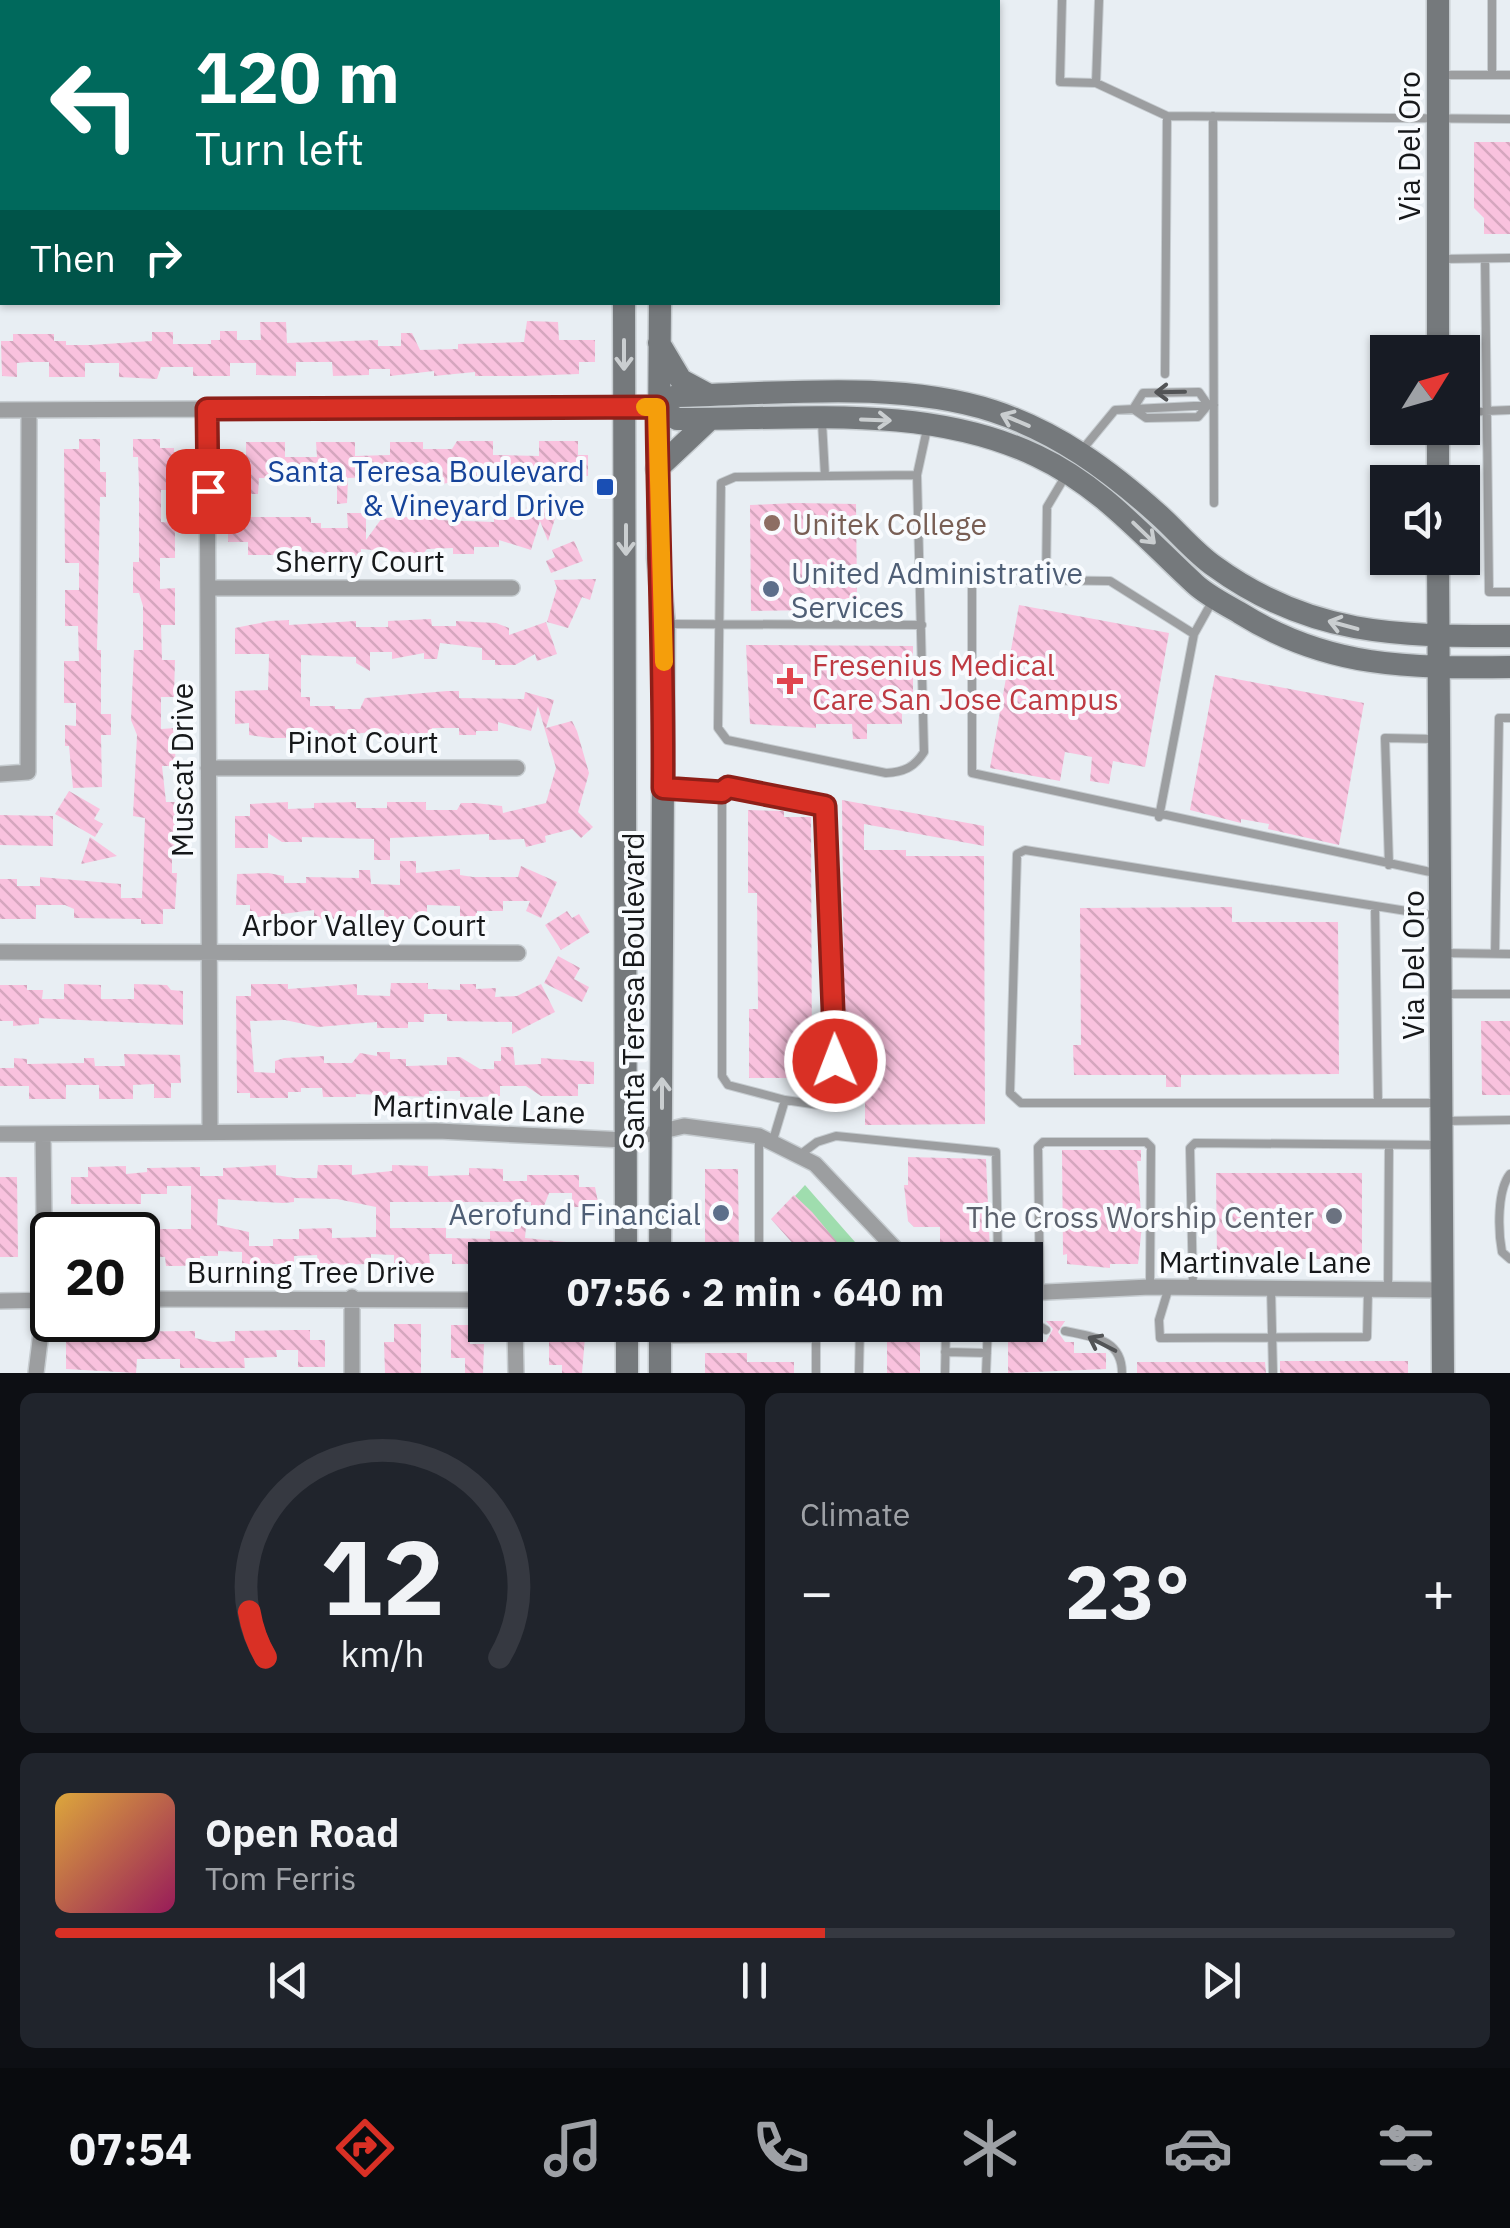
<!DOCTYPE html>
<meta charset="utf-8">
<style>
:root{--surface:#171b24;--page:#20242c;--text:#f1f3f6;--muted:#9ea1a6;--line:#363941;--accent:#d93025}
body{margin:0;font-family:"IBM Plex Sans",sans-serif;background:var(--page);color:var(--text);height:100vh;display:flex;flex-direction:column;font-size:38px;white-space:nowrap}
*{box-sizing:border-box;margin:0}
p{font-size:32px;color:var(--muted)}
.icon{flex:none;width:55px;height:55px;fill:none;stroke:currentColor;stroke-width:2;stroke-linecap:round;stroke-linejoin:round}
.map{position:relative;height:1373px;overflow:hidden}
.drawer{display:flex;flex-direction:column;gap:20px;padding:20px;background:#0d0f14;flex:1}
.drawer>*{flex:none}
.hud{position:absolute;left:0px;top:0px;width:1000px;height:305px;box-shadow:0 2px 8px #0004;background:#00695c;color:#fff;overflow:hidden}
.needle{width:65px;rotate:53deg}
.buttons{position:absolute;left:1370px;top:335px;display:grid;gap:20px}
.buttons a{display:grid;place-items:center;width:110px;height:110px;border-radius:0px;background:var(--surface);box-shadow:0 2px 8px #0004;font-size:50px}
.speed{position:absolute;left:30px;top:1212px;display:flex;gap:20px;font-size:50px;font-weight:700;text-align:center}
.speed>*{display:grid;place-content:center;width:130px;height:130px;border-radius:50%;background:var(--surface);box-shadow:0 2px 8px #0004;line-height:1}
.speed .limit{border:5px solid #111;border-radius:15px;background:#fff;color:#111}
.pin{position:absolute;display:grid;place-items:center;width:85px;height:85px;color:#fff;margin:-42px;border-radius:20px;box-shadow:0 5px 15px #0006}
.me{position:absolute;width:110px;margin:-55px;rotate:359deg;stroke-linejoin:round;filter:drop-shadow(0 0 8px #0008)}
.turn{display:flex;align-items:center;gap:35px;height:210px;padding:0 30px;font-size:45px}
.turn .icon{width:130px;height:130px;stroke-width:2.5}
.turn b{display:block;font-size:70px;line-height:85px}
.then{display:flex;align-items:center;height:95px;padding:0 30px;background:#0003;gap:20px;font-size:38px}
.big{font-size:75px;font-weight:700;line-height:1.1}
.drawer .tile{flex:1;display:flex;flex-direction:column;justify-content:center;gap:15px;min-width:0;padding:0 35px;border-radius:15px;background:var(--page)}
.drawer .dial{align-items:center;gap:0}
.dial svg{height:260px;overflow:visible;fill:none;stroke:var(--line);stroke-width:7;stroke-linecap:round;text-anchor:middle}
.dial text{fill:var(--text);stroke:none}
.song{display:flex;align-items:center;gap:30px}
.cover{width:120px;height:120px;border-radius:15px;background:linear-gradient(135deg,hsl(40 70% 55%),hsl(330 70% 35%))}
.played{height:10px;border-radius:5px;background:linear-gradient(90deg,var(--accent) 55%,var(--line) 55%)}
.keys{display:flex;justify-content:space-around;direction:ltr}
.heat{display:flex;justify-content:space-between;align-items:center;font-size:55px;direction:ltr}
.drawer .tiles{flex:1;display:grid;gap:20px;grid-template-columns:1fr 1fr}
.tile:last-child{grid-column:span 2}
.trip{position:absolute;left:468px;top:1242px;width:575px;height:100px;border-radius:0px;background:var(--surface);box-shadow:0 2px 8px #0004;font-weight:700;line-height:100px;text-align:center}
.tab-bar{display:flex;height:160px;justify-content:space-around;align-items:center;background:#090b0e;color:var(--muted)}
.tab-bar .icon{width:70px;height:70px}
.tab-bar .active{color:var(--accent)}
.tab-bar b{font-size:45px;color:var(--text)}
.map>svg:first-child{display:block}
</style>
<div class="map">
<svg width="1510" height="1373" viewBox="0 0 1510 1373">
<defs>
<pattern id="park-crowns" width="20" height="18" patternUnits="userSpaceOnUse" patternTransform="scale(2.5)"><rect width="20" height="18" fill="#9fddae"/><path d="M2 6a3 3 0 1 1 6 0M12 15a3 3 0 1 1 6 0" fill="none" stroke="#88bd95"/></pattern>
<pattern id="building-back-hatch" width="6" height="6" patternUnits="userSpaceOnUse" patternTransform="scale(2.5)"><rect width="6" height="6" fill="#f9c2de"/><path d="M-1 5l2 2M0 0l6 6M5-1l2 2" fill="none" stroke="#d5a6be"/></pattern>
</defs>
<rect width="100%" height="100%" fill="#e8eef3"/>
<path fill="url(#park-crowns)" d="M805,1185L862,1250L852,1260L795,1196Z"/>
<path fill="url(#building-back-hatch)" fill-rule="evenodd" d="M1474,142H1510V234H1484V218L1474,208Z
M527,321L558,322L559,340H595V362H579V374L524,376H475V372L434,376V371L390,376V369H369V375L333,376L332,362H296V376L256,375V363H230V376H193V367H161L157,379L119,377V363H85V377H49V362H28L17,363V377L2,376L1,341H13V334H54V341H66V345H90L152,341V332H173V344H211V340H220V331H237V340H261L260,322H286L287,343L378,340V346H401V333H412L420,350L458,349V344L524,342Z
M79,439H100V472H106V497H100L97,650H101V714H111V735H101L102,787L73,788L69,746H65V725L76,726V703H64V661H79L78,626H65V590H79V563H65L64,449H79Z
M133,439H160V448H174L175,490H161V522L175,523V558H160V589L175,588V625H161L162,660H175L174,697H161V729L176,728L175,766H162L166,802H177V851H172V873H177L175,909H163V924H141V919L74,918V909L65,905H36V919H0V879H17V886H40V877L121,884V898H142L145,818L133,816L137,735L131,720L134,650H143V606L139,593H133V562H139V487L138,457H133Z
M457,441H493V455L539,456V441H578V455H588V476H509V481L496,482V477H461V481L441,484H417V476L409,474H388V484H374V477L348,478L347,503L337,504V478H259L258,494H235V483H226V458L246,457V442H285V457H317L316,442H355V456L390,455V442H423V449H452Z
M528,503L557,512L548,541L540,521L531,550L499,540V547H474V554H453V548L427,549L423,554L361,549V556H340L287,549V555H248V542H228V517H311V523H321V528H348L347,513H366V540L382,518L438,516V520L494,522V517H524Z
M796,503L856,504L857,599H827V610L751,611L750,505Z
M574,541L583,561L551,573L546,561L555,557L552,550Z
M596,579L590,600L582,597L568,628L547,622L557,588L554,580Z
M1019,605L1169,633L1145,767L1113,761L1109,784L1090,781L1092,757L1065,752L1060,781L990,768Z
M431,619L432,626H456V621L496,623L509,628V635L546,622L557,654L537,661L535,654L515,665H495V660H482V648L440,643L437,659H424V653L392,659V652H370V671L356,663V657L301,655V697H310V706H335V709H360L365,698L447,691H459V698L524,699L525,692L554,700L546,728L572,721L577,731L589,773L578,812L593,827L581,838L572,829L545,836L546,842L526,847L524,839L489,840V834L390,838V860H374V839L302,837V842H282L268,833V848H235V816H250V804L288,802V809L314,808V803L356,802V808H387V802H426V810H457L461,803H475L502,806L503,813L546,803L556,768L538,706L531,731L498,722V731H476V735H459V728H432V737H383V731L321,737L317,730L292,731V738H270L249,735V723L235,724V691L268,690L269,654H235V628L270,621L289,620V625L356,621V627H388V621Z
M746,645L913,646V709L902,708V724H867V739H853L852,724H816V728L750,724Z
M1215,675L1364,703L1339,845L1268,829L1269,824L1241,819V823L1190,810Z
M69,791L100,809L94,819L103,824L95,837L55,814Z
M842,800L984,826V846L864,824V850H906V856H984L985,1124L865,1125V1087H845Z
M748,810L784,811V817H811L812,1078H749V1009H758L757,893H748Z
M0,815L53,816V846L0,845Z
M90,837L117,856L81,864Z
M400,861H416V873L460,869V875L473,877H518L521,866L557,882L541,918L526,911L530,901H503V911H477V917H460V906L427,905V918L405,919H384V910L359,911L355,917L336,919H314V910L250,918V905H236L237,874L268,873L284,876V883H306V877L359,878V870H370L371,884L400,885Z
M1232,907V922H1338L1339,1074L1181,1075V1087H1166V1075H1074L1073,1045H1081L1080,908Z
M567,911L572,918L579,914L590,932L561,950L545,925Z
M558,956L580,968L574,979L589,987L582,1002L544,983Z
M391,983H428V989L460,990V984H476V989L496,988L495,997L517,996L541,984L555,1012L512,1034V1022L447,1021V1014H424V1022H408V1028H377V1022L318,1027L285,1020L250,1021L254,1072L275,1073V1061L284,1058L324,1056V1063H352L360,1053L377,1056V1052H390V1059H406V1066L447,1065V1057H460L480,1069H494V1061H501V1047H513L515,1065L541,1064V1058L594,1062V1084H578V1096H541L526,1086H500V1096L477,1097H460V1091H429V1097L356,1094V1097H323L322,1088H301V1092H288V1098H250V1093H237L236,996H251V984H288V989L357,984V995L390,996Z
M64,984L101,985V999H134V984L167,985L171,990L183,991V1025L39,1018V1024L13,1026V1021H0V985H27V990H43L42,999H64Z
M1481,1021H1510V1095H1482Z
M124,1054L180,1055L181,1083H171V1098H154V1084L133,1085V1099H99V1085H66V1099H29V1086H0V1068H14V1058L27,1059V1064L84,1063V1058H94L95,1066H125Z
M1062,1150H1141V1161H1137L1142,1225L1138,1264H1110V1268L1067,1264V1254L1063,1255Z
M908,1157L986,1159L990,1253L940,1249V1227H914L908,1221L904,1185H908Z
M276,1165V1175L294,1178H317L318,1165H352V1175L392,1171V1165L428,1166V1176L469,1175V1168L503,1169V1181H527V1175H579V1187H595L599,1207H572V1193H549L544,1206H531V1202H390V1228H446V1238L490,1239V1231L514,1232V1226H526L525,1238L566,1242L561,1260H528L530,1253L505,1252L504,1260H483V1264H452V1254H429L430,1264L394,1265V1255L371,1254V1264L318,1265L317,1255L294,1256V1262L285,1264H242V1252L218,1251V1256H200V1265L180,1266H166L165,1257L138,1256V1234H146L147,1222H160V1229H191V1186H167V1194H141V1204H71V1177H88V1167L126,1166V1174L147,1172V1168L200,1167V1176H223V1168ZM294,1198L337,1199L376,1207V1237L332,1238V1228L299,1229V1239H273V1246H249V1232L217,1225L218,1199L283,1203L294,1202Z
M705,1169H738L739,1257L705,1258Z
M1216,1173H1362V1259H1217Z
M0,1177H17L18,1257H0Z
M794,1195L812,1212L852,1260H809L796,1247L771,1219Z
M1046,1321H1065L1058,1332L1065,1342H1074V1353H1106V1369L1008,1373V1342H1046L1053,1329Z
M394,1324H421V1373H385L384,1342H394Z
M451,1325H470V1344H484L483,1373H465V1358H451Z
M559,1325H586L582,1373H562V1365H549V1331H559Z
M887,1325H920V1373H887Z
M294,1330H310V1340H325V1367H298V1350H276L277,1357L244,1358L245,1368H180V1359H137L136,1373L66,1369V1342H83V1332L195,1331V1338L213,1342L235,1341V1331Z
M705,1353H747V1362H794V1373H705Z
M1280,1361H1408V1373H1280Z
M1137,1362H1265L1266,1373H1137Z"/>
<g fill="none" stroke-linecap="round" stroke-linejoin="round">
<defs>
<path id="lane" d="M1062,0L1060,82L1096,83
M1099,0L1096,83L1167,116L1510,119
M1492,0V75
M1442,75H1510
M1213,116L1214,503
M1442,259L1510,258
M1485,259L1489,592H1510
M1165,374L1167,116
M1133,409L1143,393L1199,392L1208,405
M1133,409L1146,418L1198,417L1208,405
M1462,412L1510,410
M822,422L825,476
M1082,450L1115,410L1214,405
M917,475L924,752C914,768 903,772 886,773L727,740L718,728L721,483L735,477Z
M917,475L927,429
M1046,580L1047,507L1066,475
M669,624L922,625
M1194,634L1110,581L972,579V773L1435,873
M668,788L722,792
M1159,817L1194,634L1213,600
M1389,865L1385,738L1434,739
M1375,906L1378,1103
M1442,953L1510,954
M1495,954L1499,718H1510
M1442,994H1510
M1436,1103H1021L1010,1093L1017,854L1025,850L1438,916
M1445,1121L1510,1120
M759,1136V1260
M773,1140L785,1100L728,1085L722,1076V792L728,787L825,806L829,814L836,1096L826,1106L785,1100
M801,1154L817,1142L836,1136L996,1152L998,1260
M1510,1174C1497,1190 1498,1231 1502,1252L1510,1259
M1169,1287L1159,1320L1160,1338L1367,1337L1368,1291
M1193,1288L1190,1148L1195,1143L1438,1145
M1271,1288L1273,1373
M1388,1290L1389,1145
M1027,1294L1028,1319L1046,1330
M1040,1294L1038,1147L1043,1142H1146L1151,1147L1150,1287
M1065,1331C1093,1337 1122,1339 1122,1373
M661,1339L816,1338V1373
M945,1352L987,1353
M859,1373L860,1325
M945,1373L946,1325
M986,1373L988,1325"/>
<path id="street" d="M207,0V2
M38,2L39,0
M372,2V0
M0,240H2
M207,409L210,1132
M0,410L625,407
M208,588H512
M208,768H517
M0,774L28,772L29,411
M0,952L518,953
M0,1134L438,1131L625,1140L684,1126L759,1136L815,1164L906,1260
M1025,1293L1150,1287L1444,1290
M352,1297V1373
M138,1299L485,1300
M0,1301L52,1300
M515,1325L516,1373
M36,1373L45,1300L43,1134"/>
<path id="secondary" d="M623,0V2
M652,0L653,2
M1438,0V352
M624,302L626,1260
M660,302L658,558L664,624L660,1260
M659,343L681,380L707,394
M625,407H657L677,419C796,420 926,403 1037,456C1101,486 1144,537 1195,584C1208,596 1225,604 1240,613C1328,668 1409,668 1510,667
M657,407L676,396C776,394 898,380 993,411C1057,432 1109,470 1159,515C1177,531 1194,552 1214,566C1310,636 1397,636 1510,636
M1438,428V482
M657,469L710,419
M1438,558L1443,1373
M627,1325V1373
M660,1325V1373"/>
</defs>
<use href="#lane" stroke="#c6ccd0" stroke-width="10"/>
<use href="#street" stroke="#c6ccd0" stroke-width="18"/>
<use href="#secondary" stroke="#c6ccd0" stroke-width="25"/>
<use href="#lane" stroke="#9c9ea0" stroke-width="8"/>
<use href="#street" stroke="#9c9ea0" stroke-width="15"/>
<use href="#secondary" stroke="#75797c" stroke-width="22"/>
</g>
<defs><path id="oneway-shaft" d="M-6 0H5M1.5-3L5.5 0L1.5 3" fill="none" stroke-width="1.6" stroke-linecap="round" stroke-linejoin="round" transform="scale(2.5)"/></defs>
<g stroke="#caced0">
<use href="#oneway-shaft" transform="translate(624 355) rotate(90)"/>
<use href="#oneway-shaft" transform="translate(876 420) rotate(2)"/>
<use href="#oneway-shaft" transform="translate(1015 420) rotate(-157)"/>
<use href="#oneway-shaft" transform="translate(1144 533) rotate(44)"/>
<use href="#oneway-shaft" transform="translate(626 540) rotate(90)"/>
<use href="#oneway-shaft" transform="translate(1343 625) rotate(-165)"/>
<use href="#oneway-shaft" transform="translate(662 1093) rotate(-90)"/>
</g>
<g stroke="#525456">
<use href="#oneway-shaft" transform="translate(1170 392) rotate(179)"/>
<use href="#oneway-shaft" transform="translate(1102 1344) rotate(-153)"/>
</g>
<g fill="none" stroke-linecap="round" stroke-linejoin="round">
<defs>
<path id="route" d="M208,491L207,409L657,407C658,534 664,661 663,788L722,792L728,787L825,806L835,1061"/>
</defs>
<use href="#route" stroke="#8d1f18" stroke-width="25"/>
<use href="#route" stroke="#d93025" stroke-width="18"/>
<path stroke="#f59e0b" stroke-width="18" d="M645,407H657L664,662"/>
</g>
<rect fill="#1a4fb4" stroke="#f8fbfe" stroke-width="4" x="595" y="477" width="20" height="20" rx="5"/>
<circle fill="#8d6e63" stroke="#f8fbfe" stroke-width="4" cx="772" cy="523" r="10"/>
<g fill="#5c6f8a" stroke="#f8fbfe" stroke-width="4">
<circle cx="771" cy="589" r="10"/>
<circle cx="721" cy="1213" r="10"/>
</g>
<path fill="#e0444e" stroke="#f8fbfe" stroke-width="4" d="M785 666h10v10h10v10h-10v10h-10v-10h-10v-10h10z"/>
<circle fill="#6b7280" stroke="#f8fbfe" stroke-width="4" cx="1334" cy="1216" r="10"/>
<g text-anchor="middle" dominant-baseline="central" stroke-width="8" stroke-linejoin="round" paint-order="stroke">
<g font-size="30" fill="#16181a" stroke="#f8fbfe">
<text transform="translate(1408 146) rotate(-90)">Via Del Oro</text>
<text x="360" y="560">Sherry Court</text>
<text x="363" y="741">Pinot Court</text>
<text transform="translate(181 770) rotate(-90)">Muscat Drive</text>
<text x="364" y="924">Arbor Valley Court</text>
<text transform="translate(1412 965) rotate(-90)">Via Del Oro</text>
<text transform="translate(632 991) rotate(-90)">Santa Teresa Boulevard</text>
<text transform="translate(479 1108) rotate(2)">Martinvale Lane</text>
<text x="1265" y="1261">Martinvale Lane</text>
<text x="311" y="1271">Burning Tree Drive</text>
</g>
<g font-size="30" fill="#164399" stroke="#f8fbfe" text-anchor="end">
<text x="585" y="470">Santa Teresa Boulevard<tspan x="585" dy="34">&amp; Vineyard Drive</tspan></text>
</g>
<g font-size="30" fill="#785e54" stroke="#f8fbfe" text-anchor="start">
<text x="792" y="523">Unitek College</text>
</g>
<g font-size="30" fill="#4e5e75" stroke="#f8fbfe" text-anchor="start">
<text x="791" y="572">United Administrative<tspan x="791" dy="34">Services</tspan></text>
<text x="701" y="1213" text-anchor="end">Aerofund Financial</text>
</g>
<g font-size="30" fill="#be3a42" stroke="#f8fbfe" text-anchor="start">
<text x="812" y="664">Fresenius Medical<tspan x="812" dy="34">Care San Jose Campus</tspan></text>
</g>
<g font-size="30" fill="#5b616d" stroke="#f8fbfe" text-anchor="end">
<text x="1314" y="1216">The Cross Worship Center</text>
</g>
</g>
</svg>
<div class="buttons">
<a><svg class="needle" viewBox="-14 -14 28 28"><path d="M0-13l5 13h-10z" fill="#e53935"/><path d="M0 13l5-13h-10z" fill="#9ea1a6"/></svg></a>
<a><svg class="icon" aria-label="sound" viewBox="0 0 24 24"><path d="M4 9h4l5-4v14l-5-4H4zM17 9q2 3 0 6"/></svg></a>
</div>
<div class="speed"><div class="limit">20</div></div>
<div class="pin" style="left:208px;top:491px;background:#d93025"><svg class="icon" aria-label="arrive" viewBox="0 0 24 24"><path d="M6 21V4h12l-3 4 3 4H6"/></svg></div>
<svg class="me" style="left:835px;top:1061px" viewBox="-20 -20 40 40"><circle r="17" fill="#d93025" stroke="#fff" stroke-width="3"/><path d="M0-11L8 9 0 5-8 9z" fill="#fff"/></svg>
<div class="trip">07:56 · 2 min · 640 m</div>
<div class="hud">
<div class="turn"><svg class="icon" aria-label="left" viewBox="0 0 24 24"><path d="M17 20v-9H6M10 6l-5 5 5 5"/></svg><div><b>120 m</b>Turn left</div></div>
<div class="then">Then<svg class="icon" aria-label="right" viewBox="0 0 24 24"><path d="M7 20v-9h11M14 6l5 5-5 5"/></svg></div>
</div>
</div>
<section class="drawer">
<div class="tiles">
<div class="tile dial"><svg viewBox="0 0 100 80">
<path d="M14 69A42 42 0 1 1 86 69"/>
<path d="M14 69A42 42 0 0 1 9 55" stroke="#d93025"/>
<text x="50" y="56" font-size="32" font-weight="700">12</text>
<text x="50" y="72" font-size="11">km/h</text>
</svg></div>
<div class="tile"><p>Climate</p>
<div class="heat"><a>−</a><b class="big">23°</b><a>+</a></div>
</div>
<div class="tile">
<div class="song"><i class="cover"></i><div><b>Open Road</b><p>Tom Ferris</p></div></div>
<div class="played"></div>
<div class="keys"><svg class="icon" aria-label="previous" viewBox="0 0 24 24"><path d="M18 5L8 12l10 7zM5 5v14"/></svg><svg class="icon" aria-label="pause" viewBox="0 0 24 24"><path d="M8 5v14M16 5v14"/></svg><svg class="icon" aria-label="next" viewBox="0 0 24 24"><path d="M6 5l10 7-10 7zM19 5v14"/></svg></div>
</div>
</div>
</section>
<nav class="tab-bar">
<b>07:54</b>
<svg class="icon active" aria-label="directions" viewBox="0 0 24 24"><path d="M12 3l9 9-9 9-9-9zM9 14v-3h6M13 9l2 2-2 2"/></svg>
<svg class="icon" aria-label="music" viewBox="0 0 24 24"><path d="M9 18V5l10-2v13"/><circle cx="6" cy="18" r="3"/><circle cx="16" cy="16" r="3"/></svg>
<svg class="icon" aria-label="phone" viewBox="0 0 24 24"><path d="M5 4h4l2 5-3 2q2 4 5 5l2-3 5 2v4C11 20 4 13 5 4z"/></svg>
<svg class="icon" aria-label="climate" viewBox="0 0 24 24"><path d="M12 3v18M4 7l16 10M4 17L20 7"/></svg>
<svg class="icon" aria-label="car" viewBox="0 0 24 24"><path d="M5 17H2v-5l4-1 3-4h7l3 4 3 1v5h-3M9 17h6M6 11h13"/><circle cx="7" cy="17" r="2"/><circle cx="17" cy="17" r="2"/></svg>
<svg class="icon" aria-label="filters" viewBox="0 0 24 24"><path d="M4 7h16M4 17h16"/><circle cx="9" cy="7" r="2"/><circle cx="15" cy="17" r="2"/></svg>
</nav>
